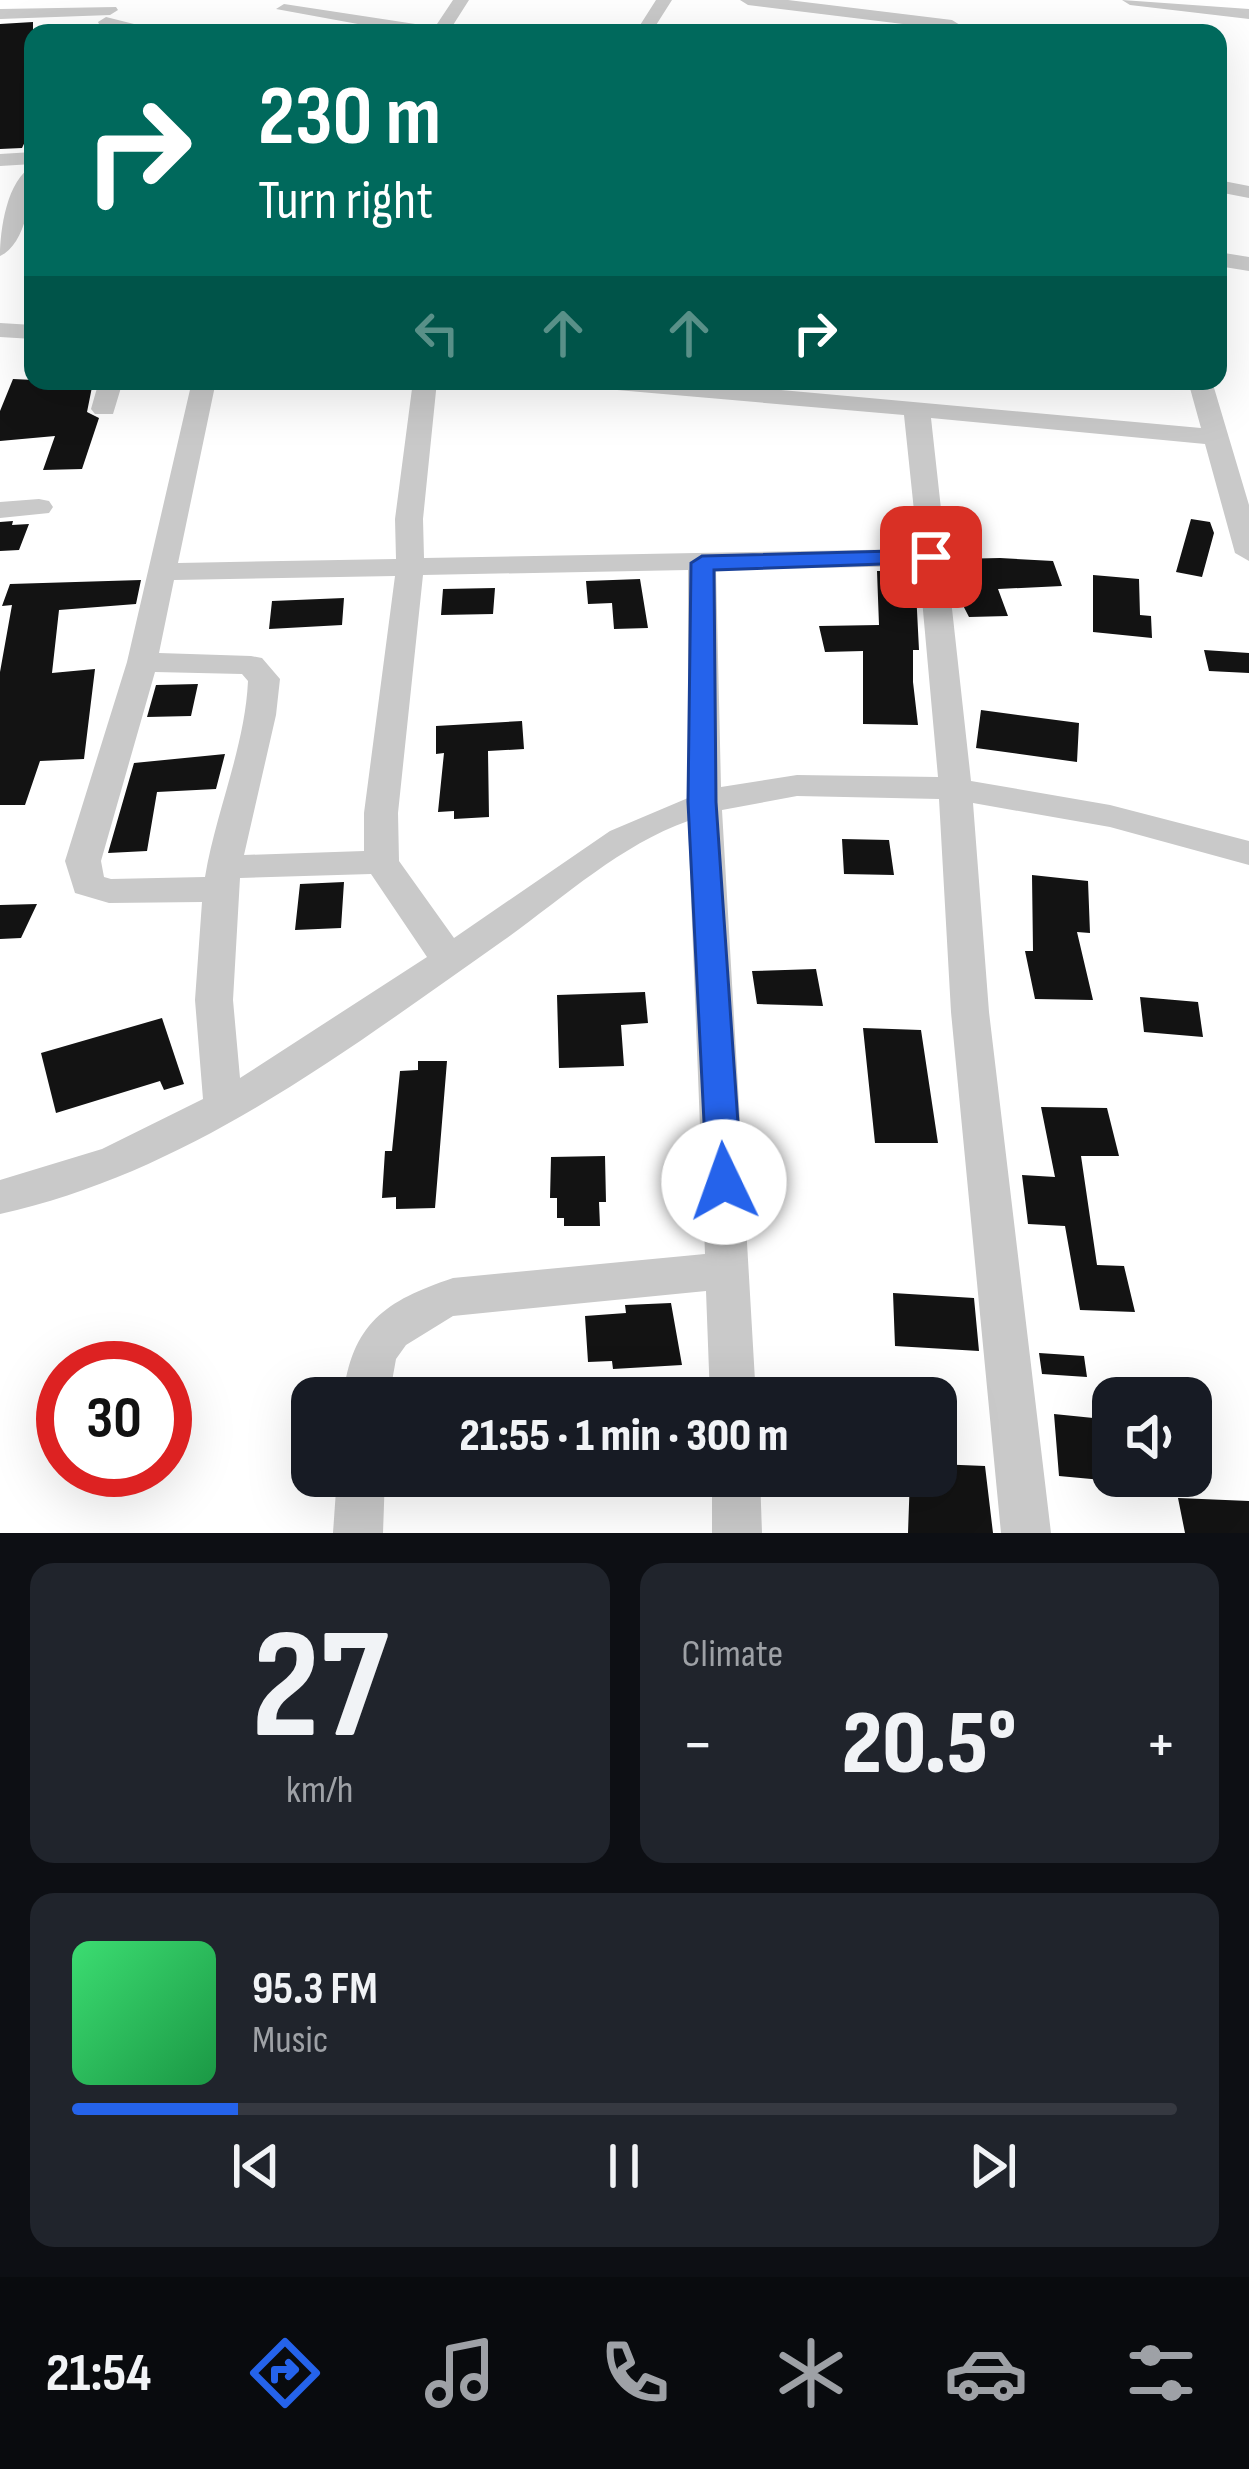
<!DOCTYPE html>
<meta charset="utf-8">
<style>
:root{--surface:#171b24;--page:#20242c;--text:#f1f3f6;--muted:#9ea1a6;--line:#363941;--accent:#2563eb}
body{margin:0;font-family:"Sofia Sans Condensed",sans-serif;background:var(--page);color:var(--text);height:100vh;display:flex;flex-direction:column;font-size:45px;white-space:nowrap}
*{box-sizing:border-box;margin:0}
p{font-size:39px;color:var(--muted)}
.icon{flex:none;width:66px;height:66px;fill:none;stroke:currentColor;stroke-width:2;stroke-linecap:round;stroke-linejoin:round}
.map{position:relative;height:1533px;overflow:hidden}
.side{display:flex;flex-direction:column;gap:30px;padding:30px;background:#0d0f14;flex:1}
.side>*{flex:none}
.hud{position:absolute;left:24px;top:24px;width:1203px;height:366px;border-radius:24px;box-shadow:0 12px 48px #0002;background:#00695c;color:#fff;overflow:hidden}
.tools{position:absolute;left:1092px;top:1377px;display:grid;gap:24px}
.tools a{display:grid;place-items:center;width:120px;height:120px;border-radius:24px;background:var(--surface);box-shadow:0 12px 48px #0002;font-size:60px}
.speed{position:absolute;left:36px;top:1341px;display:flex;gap:24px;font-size:60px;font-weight:700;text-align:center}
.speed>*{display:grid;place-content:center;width:156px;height:156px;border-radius:50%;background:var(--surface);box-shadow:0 12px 48px #0002;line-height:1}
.speed .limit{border:18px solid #d22;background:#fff;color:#111}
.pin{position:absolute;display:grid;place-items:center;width:102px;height:102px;color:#fff;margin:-51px;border-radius:24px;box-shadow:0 6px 18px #0006}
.me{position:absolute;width:132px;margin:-66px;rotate:357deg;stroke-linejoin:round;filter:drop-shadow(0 0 9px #0008)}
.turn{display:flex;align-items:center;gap:42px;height:252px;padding:0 36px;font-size:54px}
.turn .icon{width:156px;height:156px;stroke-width:2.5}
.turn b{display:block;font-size:84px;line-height:102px}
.lanes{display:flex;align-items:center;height:114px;padding:0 36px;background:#0003;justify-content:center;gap:60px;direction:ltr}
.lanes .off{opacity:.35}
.big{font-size:90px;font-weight:800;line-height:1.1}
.side .tile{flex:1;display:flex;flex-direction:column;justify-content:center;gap:18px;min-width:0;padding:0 42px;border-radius:24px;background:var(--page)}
.side .dial{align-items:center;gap:0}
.dial b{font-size:156px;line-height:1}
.song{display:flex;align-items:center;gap:36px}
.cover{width:144px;height:144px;border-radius:18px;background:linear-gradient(135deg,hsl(140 70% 55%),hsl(140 70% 35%))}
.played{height:12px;border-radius:6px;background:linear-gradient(90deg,var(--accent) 15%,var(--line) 15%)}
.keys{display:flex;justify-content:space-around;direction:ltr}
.heat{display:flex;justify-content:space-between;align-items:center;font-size:66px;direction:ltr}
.side .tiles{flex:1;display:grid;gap:30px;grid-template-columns:1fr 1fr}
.tile:last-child{grid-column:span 2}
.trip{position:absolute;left:291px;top:1377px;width:666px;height:120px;border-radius:24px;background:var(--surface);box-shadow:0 12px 48px #0002;font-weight:800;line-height:120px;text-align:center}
.tab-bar{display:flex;height:192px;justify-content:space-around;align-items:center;background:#090b0e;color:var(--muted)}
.tab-bar .icon{width:84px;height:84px}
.tab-bar .active{color:var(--accent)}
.tab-bar b{font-size:54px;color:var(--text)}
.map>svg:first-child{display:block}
</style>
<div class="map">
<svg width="1249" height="1533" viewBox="0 0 1249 1533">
<rect width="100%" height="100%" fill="#fff"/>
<path fill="#131313" d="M33,22V125L22,148L0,149V24Z
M13,379L55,381L52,389L92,387L87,412L99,418L82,469L43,470L55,436L0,441V411Z
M1191,519L1210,522L1214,533L1202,577L1176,572Z
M13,521L12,525L29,524L19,550L0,551V522Z
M1000,558L1053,561L1062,586L998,589L1008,616L969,617L954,588L952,570H958L955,559Z
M877,571H915L919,650H913V682L918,725L863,724V651L825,652L819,626L879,625Z
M1093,575L1139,579L1140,615L1151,616L1152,638L1093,632Z
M640,579L648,628L614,629L612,603L588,604L586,581Z
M141,580L136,604L59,610L52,673L95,669L84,759L40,761L25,805H0V672L12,605L2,606L10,584Z
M495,588L493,614L441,615L443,589Z
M344,598L342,625L269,629L272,601Z
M1204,650L1249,653V673L1209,671Z
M198,684L191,716L147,717L156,685Z
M981,710L1079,723L1077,762L976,748Z
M522,721L524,749L488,751L489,817L454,819V811L438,812L444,753L436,754V726Z
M225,754L216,789L157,792L147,851L108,853L134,763Z
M842,839L889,840L894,875L844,874Z
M1032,875L1088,881L1090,933L1077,932L1093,1000L1035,999L1025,951H1033Z
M344,882L341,928L295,930L300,884Z
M37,904L21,938L0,939V905Z
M816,969L823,1006L757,1004L752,971Z
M645,992L648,1023L621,1025L624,1066L559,1068L557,995Z
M1140,997L1198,1002L1203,1037L1144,1032Z
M162,1018L184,1084L164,1090L160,1081L56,1113L41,1053Z
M863,1028L921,1030L938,1143H875Z
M418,1061H447L435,1208L396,1209V1197L382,1198L385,1151H392L400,1071L418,1070Z
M1041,1107L1107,1108L1119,1156H1081L1097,1265L1124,1266L1135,1312L1080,1310L1065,1226L1028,1224L1022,1175L1055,1177Z
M605,1156L606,1202H599L600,1226H564V1218H557V1198H550L551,1157Z
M893,1293L974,1298L979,1351L895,1346Z
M671,1303L682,1365L613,1369L612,1361L588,1362L585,1316L626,1313L625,1305Z
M1039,1353L1084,1356L1087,1377L1042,1374Z
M1054,1414L1113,1420V1481L1059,1476Z
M936,1464L985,1466L993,1533H908L910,1476H936Z
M1178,1498L1249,1501V1533H1185Z"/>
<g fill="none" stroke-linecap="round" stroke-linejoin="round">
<path fill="#c9c9c9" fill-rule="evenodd" d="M453,0H469L448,33H407L276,9L284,4L435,27Z
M656,0H672L651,33H635Z
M740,0H788L952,20L960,25L952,30L748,5Z
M1122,0L1249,9V19L1130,5Z
M116,7L118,10L110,15L0,19V9Z
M106,17L170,33L100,26L98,22Z
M33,152V164L0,166V154Z
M33,166C33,192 26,245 0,256C0,230 7,179 33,166Z
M1218,180L1249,186V198L1218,192Z
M1218,252L1249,257V271L1218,266Z
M0,323L33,325V339L0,337Z
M99,381H123L113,414H95L91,409Z
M192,381H216L178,563L396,559L395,519L413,381H437L423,519L424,558L918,549L904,415L594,388L582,381H683L1201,428L1188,381H1212L1249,505V561L1235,553L1205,444L931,418L971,781L1110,805L1249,841V865L1110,827L973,803L989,1012L1051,1533H1001L951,1012L939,799L797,796L722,810L756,1398H710L706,1291L453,1316L406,1345L396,1359L389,1398H343C352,1323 385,1301 453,1278L705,1254L688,821C620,845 562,899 504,940C347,1050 190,1172 0,1214V1180L102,1149L203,1099L195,1000L202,902L109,903L75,893L65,861L127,662ZM919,566L938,777L797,775L721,787L716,570ZM688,570V798L610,831L454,938L399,861L398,813L423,575ZM395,576L364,813V851L244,855L276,715L280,679L262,658L251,656L159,653L174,580ZM155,672L242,674L248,681C245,747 216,811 205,877L111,879L104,877L101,861ZM371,874L427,957L240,1078L233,1000L240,878Z
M39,499L49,501L53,507L49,513L0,518V502Z
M337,1476H385L383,1533H333Z
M712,1476H760L762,1533H712Z"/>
</g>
<path fill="#2563eb" stroke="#184099" stroke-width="3" d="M931,550L939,552V562L714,570L716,802L742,1182L737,1192L724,1196L712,1192L707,1182L688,802L691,563L702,556Z"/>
</svg>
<div class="tools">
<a><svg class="icon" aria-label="sound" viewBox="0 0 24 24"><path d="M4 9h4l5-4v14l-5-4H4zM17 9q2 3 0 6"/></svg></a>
</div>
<div class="speed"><div class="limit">30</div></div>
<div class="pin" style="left:931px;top:557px;background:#d93025"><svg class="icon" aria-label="arrive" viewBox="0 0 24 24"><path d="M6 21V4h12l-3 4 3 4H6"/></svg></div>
<svg class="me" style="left:724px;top:1182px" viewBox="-20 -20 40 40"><circle r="19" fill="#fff"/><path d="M0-13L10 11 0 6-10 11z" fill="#2563eb"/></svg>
<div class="trip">21:55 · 1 min · 300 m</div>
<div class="hud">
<div class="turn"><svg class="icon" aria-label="right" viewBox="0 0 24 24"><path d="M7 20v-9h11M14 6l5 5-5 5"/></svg><div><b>230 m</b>Turn right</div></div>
<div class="lanes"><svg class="icon off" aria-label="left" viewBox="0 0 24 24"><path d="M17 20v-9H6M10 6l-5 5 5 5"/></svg><svg class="icon off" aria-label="ahead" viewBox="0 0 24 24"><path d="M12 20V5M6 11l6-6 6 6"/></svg><svg class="icon off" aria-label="ahead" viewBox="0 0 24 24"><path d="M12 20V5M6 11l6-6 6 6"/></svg><svg class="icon" aria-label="right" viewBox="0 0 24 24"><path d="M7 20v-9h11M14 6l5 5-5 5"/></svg></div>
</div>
</div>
<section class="side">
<div class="tiles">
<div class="tile dial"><b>27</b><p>km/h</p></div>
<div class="tile"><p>Climate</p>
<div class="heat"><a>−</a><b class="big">20.5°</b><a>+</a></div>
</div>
<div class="tile">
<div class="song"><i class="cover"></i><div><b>95.3 FM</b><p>Music</p></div></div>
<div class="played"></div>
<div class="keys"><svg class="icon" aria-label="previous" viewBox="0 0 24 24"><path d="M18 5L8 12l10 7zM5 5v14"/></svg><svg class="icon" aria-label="pause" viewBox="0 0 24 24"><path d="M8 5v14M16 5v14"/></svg><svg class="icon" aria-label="next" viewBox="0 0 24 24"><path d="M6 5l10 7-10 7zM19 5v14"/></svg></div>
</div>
</div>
</section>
<nav class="tab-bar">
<b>21:54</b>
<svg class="icon active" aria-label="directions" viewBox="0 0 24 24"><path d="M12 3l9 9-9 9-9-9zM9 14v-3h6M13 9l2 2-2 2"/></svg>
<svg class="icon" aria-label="music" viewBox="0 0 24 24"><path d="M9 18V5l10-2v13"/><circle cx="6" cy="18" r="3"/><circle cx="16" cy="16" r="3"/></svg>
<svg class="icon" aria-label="phone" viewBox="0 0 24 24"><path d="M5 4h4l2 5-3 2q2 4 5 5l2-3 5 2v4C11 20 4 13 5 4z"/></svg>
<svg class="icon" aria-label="climate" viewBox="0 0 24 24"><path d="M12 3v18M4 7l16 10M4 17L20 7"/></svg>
<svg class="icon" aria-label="car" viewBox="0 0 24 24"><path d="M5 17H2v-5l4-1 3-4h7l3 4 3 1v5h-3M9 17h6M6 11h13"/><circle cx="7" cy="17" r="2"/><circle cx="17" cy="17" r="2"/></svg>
<svg class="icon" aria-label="filters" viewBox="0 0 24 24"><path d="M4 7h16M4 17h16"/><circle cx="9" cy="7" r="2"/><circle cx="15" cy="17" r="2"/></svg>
</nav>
